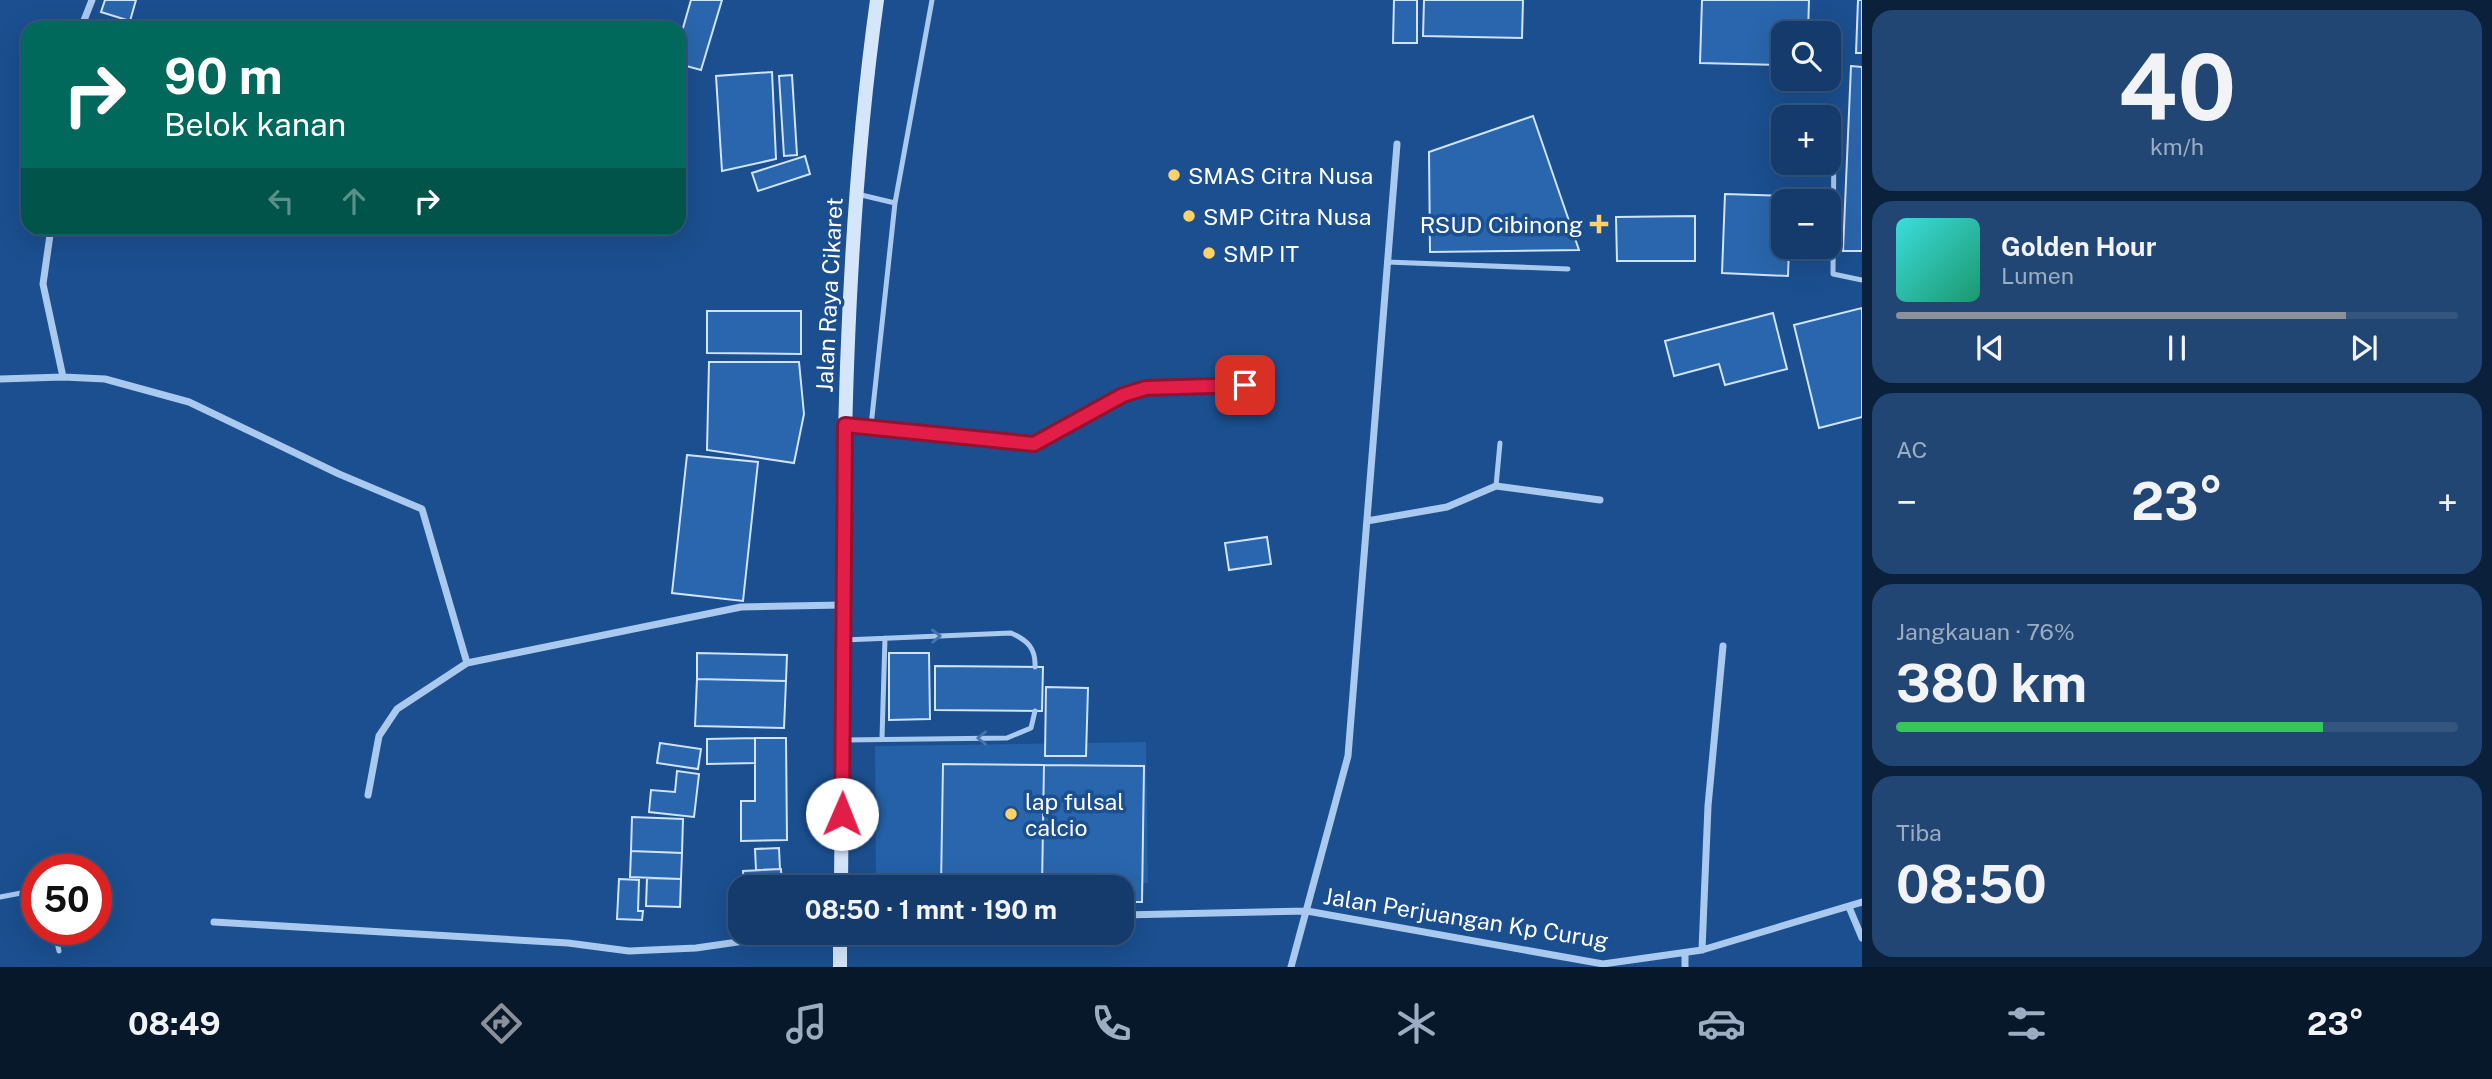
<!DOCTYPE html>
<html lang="id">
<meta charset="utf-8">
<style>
:root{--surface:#143b6b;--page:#214673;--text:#f1f3f6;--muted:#9dadc1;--line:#33557e;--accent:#8c9099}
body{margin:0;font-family:"Public Sans",sans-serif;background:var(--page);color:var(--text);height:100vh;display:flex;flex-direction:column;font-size:26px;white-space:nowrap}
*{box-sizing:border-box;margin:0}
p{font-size:23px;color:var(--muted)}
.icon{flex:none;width:38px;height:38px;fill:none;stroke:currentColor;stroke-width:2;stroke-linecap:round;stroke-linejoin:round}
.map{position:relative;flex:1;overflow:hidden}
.side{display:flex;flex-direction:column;gap:10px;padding:10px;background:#0b203b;width:630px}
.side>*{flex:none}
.top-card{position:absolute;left:21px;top:21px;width:665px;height:214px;border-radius:21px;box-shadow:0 7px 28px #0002,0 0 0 2px var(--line);background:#00695c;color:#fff;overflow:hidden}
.fabs{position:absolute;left:1771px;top:21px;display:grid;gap:14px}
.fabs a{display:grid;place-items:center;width:70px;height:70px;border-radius:14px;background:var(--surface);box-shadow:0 7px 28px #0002,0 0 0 2px var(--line);font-size:35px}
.speed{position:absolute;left:21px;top:854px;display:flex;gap:14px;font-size:35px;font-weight:700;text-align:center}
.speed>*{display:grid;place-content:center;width:91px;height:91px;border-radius:50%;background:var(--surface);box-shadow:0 7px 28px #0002,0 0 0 2px var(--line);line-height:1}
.speed .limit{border:10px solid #d22;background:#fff;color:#111}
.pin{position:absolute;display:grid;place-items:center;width:60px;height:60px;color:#fff;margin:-30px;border-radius:14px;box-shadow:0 4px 10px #0006}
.me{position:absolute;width:77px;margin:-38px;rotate:1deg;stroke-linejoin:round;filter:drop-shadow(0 0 5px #0008)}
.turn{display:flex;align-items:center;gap:24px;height:147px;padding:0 28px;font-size:32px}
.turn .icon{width:91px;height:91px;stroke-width:2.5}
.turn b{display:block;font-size:49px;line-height:60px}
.lanes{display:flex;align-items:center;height:66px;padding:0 28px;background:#0003;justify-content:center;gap:35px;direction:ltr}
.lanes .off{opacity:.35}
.big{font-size:52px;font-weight:700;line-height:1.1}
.side .card{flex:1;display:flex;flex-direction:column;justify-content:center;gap:10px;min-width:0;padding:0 24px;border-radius:21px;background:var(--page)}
.side .dial{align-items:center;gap:0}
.dial b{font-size:91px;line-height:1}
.song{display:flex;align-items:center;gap:21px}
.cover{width:84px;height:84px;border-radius:10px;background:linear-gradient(135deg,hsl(180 70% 55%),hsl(160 70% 35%))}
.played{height:7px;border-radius:4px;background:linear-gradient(90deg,var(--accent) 80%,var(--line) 80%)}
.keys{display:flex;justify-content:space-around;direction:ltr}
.heat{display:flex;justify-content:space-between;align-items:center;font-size:38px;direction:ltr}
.charge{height:10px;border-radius:5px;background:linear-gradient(90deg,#34c759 76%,var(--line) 0)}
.trip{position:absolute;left:728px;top:875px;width:406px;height:70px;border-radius:21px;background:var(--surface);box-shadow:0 7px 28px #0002,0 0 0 2px var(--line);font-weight:700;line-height:70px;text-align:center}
.tab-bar{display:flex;height:112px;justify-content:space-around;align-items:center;background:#08182b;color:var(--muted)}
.tab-bar .icon{width:49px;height:49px}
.tab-bar .on{color:var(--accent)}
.tab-bar b{font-size:32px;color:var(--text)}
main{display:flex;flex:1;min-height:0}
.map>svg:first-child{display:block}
</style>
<main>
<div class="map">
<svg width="1862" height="967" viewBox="0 0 1862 967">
<rect width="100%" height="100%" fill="#1b4f8f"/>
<path fill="#2461a8" d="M1146,742L1148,883L876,886L875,746Z"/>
<path fill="#2a66ad" stroke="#cfe3fa" stroke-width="2" d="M105,0H136L130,21L101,12Z
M691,0H722L701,70L679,64V42Z
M1394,0H1417V43H1393Z
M1424,0H1523L1522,38L1423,36Z
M1702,0H1809L1808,33H1783V65L1700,63Z
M1858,0H1862V53H1856Z
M1851,66L1862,67V251H1843Z
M772,72L776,159L722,171L716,76Z
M792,75L797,155L784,156L779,76Z
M1533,116L1579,250L1430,252L1429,152Z
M805,156L810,174L758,191L752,173Z
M1725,194L1791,196V201H1783V247H1789L1788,276L1722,273Z
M1695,216V261H1617L1616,217Z
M1862,308V417L1819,428L1794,325Z
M707,311H801V354L707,353Z
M1773,313L1787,369L1725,385L1719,364L1674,376L1665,341Z
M709,362H799L804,414L794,463L707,450Z
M687,455L758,462L743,601L672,593Z
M1267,537L1271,564L1229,570L1225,543Z
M697,653L787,655L786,681L697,679Z
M889,653H929L930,719L889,720Z
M935,666L1043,667L1042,711L935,710Z
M697,679L786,681L784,728L695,726Z
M1046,687L1088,688L1086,756H1045Z
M755,738H786L787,840L741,841V801H755Z
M755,738V763L707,764V739Z
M660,743L701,749L698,769L657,763Z
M943,764L1044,765L1042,887H941Z
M1044,765L1144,766L1142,902H1122V887H1042Z
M677,771L699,774L694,817L649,812L651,790L675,792Z
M632,817L683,819L682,853L631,851Z
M779,848L780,869L756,870L755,849Z
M631,851L682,853L681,879L630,877Z
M781,869L782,887H744L743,871Z
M647,878L681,879L680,907L646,906Z
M619,879L639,880L638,911H643L642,920L617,919Z"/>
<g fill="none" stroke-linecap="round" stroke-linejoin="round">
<path stroke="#a9c9ee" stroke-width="5" d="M1802,109L1825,111L1828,117
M1829,118L1834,129L1833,274L1862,280
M857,194L895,203
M1387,262L1568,269
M848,425L1034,444L1123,395L1146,388L1270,384
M871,426L895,203L932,0
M1496,486L1500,443
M844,640L1011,633C1027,640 1036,648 1035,667
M882,738L885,638
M844,740L1007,738L1031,728L1035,711
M0,897L37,890
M54,929L59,951"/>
<path stroke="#a9c9ee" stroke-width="7" d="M81,28L92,0
M51,228L43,284L63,377
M0,379L63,377L105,379L189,402L339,474L422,509L467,663
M1367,521L1447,507L1496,486L1600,500
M368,795L379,736L397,709L467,663L741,607L842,605
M1849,907L1862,938
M1122,915L1307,911L1603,964L1702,950L1862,902
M214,922L568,943L629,951L696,948L800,933
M1702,950L1708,806L1723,646
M1291,967L1348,756L1397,144
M1685,967V954"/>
<path stroke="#d6e6fa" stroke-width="14" d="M841,887C844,592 836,293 877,0
M840,967V933"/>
</g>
<defs><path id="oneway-chevron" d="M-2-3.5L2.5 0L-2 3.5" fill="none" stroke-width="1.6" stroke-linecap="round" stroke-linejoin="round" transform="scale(1.75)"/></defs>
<g stroke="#4674ac">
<use href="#oneway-chevron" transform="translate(936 636) rotate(-2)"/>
<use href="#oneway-chevron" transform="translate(982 738) rotate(180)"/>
</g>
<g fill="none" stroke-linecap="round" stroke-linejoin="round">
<defs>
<path id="route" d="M842,814L845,425L1034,444L1123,395L1146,388L1245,385"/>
</defs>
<use href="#route" stroke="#92132f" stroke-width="18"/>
<use href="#route" stroke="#e11d48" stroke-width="12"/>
</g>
<g fill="#ffd166" stroke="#1b4f8f" stroke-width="2.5">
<circle cx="1174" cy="175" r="7"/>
<circle cx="1189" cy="216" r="7"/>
<path d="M1595.5 213.5h7v7h7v7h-7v7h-7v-7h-7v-7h7z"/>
<circle cx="1209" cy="253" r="7"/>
<circle cx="1011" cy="814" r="7"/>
</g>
<g text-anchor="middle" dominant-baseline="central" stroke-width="7" stroke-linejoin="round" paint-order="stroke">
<g font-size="23" fill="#fff" stroke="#1b4f8f" text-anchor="start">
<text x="1188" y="175">SMAS Citra Nusa</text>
<text x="1203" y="216">SMP Citra Nusa</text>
<text x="1583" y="224" text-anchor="end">RSUD Cibinong</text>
<text x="1223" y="253">SMP IT</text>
<text x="1025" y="801">lap fulsal<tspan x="1025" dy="26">calcio</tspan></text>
</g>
<g font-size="23" fill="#fff" stroke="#1b4f8f">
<text transform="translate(829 295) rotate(-87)">Jalan Raya Cikaret</text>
<text transform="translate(1466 918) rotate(9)">Jalan Perjuangan Kp Curug</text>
</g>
</g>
</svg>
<div class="fabs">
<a><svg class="icon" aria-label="search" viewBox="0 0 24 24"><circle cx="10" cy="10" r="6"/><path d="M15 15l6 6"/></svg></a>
<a>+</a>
<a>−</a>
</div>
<div class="speed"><div class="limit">50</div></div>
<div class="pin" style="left:1245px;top:385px;background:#d93025"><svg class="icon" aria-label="arrive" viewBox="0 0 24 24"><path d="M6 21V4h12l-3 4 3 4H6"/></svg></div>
<svg class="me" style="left:842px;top:814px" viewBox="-20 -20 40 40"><circle r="19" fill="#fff"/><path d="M0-13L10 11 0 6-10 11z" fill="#e11d48"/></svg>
<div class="trip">08:50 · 1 mnt · 190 m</div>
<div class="top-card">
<div class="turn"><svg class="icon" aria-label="right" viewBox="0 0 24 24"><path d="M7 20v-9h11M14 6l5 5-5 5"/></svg><div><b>90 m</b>Belok kanan</div></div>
<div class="lanes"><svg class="icon off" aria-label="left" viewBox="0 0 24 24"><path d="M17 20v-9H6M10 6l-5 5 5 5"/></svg><svg class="icon off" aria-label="ahead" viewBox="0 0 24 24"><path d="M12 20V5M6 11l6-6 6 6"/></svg><svg class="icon" aria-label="right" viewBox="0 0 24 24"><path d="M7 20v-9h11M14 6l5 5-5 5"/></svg></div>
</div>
</div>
<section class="side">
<div class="card dial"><b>40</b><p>km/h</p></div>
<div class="card">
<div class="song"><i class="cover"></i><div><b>Golden Hour</b><p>Lumen</p></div></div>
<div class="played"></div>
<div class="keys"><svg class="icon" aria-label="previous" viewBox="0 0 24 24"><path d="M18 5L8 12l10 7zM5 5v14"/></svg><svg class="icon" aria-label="pause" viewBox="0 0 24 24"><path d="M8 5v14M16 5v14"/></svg><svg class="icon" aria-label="next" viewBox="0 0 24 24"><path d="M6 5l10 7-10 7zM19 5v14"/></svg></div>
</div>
<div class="card"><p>AC</p>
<div class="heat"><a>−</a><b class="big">23°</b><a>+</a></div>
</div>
<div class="card"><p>Jangkauan · 76%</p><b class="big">380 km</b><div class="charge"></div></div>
<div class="card"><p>Tiba</p><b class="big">08:50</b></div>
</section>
</main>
<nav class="tab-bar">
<b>08:49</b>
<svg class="icon on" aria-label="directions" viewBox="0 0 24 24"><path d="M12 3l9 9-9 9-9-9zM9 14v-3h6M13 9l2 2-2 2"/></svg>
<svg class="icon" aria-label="music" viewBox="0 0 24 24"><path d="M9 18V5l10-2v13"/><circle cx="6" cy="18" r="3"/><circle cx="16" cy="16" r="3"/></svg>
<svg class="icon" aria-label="phone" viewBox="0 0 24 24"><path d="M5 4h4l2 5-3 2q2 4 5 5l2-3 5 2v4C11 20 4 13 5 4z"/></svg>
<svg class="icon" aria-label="climate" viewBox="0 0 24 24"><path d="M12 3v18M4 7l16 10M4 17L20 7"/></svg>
<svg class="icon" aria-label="car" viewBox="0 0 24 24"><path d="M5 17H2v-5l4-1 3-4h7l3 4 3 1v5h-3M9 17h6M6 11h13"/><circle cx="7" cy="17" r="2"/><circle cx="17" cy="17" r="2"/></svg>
<svg class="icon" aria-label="filters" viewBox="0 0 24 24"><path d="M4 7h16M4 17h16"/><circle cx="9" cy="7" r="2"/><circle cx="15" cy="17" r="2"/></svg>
<b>23°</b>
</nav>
